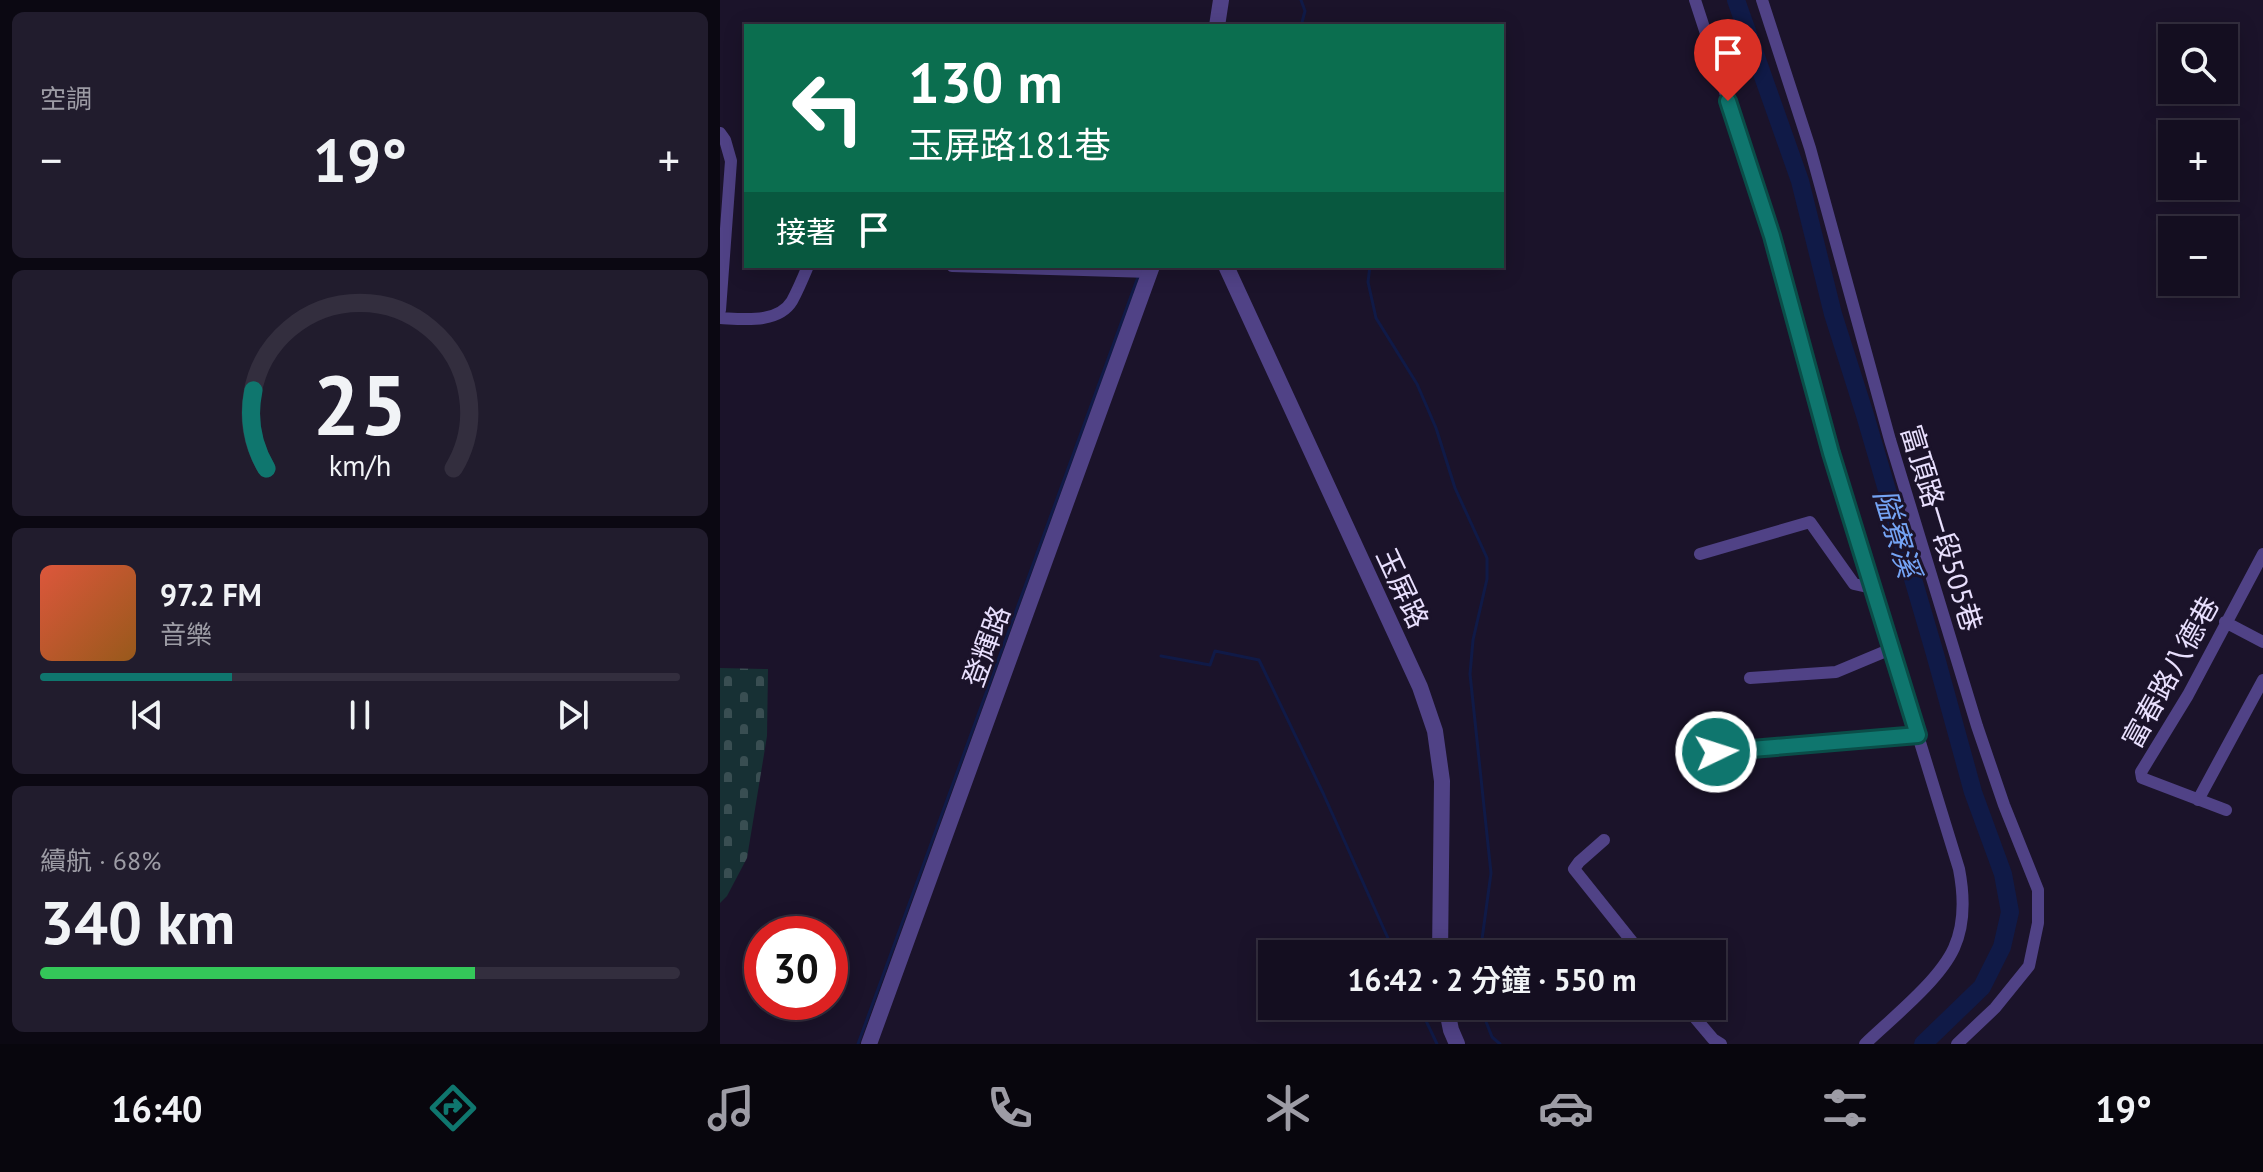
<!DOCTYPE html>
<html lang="zh-TW">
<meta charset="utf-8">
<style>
:root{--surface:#140e20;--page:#211c2d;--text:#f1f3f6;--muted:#9d9ca5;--line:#332e3e;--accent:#0f766e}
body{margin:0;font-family:"PT Sans","Noto Sans TC",sans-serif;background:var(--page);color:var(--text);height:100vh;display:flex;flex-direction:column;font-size:30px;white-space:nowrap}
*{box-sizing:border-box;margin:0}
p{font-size:26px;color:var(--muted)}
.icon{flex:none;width:44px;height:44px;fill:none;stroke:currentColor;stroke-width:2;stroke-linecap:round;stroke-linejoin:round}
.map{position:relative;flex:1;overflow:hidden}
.sheet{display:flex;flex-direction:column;gap:12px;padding:12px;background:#0b0812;width:720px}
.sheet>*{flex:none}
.banner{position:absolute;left:24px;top:24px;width:760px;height:244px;border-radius:0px;box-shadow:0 4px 20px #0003,0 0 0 2px var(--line);background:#0b6e4f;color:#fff;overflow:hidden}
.controls{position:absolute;left:1438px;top:24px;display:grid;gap:16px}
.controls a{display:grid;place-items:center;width:80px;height:80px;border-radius:0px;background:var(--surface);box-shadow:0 4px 20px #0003,0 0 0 2px var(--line);font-size:40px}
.speed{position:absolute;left:24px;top:916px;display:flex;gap:16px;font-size:40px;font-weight:700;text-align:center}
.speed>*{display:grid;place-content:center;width:104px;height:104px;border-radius:50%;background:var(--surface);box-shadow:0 4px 20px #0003,0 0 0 2px var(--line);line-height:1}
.speed .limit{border:12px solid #d22;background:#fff;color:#111}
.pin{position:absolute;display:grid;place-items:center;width:68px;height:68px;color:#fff;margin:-82px -34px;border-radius:50% 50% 50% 0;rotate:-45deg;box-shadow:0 0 8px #0007}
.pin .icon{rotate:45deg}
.me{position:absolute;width:88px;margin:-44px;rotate:86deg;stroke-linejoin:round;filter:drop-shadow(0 0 6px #0008)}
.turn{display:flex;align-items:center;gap:28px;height:168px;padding:0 32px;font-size:36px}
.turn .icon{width:104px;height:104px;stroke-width:2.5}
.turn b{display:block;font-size:56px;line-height:68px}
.then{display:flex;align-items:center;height:76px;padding:0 32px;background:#0003;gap:16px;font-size:30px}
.big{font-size:60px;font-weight:600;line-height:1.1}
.sheet .widget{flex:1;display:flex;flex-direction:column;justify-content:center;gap:12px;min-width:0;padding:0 28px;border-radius:12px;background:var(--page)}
.sheet .dial{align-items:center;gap:0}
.dial svg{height:208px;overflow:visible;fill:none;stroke:var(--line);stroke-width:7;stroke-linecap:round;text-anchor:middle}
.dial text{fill:var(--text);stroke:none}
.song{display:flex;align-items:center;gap:24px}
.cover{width:96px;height:96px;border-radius:12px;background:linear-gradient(135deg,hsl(10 70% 55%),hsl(30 70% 35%))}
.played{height:8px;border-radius:4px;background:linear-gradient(90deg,var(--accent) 30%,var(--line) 30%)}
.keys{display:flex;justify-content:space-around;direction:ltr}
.heat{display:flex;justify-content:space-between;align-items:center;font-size:44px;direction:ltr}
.charge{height:12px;border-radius:6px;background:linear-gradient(90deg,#34c759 68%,var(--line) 0)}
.trip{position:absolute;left:538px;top:940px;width:468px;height:80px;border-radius:0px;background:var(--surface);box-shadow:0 4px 20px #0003,0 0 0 2px var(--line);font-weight:600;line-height:80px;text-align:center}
.dock{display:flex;height:128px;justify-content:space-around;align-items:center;background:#08060d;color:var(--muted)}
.dock .icon{width:56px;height:56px}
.dock .active{color:var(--accent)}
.dock b{font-size:36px;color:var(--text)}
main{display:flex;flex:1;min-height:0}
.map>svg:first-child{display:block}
</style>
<main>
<section class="sheet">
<div class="widget"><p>空調</p>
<div class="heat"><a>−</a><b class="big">19°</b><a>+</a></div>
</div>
<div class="widget dial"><svg viewBox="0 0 100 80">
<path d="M14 69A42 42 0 1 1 86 69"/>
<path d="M14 69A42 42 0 0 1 9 39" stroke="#0f766e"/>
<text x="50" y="56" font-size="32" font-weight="700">25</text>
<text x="50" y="72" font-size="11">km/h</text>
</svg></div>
<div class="widget">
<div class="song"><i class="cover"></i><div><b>97.2 FM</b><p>音樂</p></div></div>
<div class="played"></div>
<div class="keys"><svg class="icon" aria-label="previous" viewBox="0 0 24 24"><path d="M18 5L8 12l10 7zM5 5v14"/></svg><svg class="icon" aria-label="pause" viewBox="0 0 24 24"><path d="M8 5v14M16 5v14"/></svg><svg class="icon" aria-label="next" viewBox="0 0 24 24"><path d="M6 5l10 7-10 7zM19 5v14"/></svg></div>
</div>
<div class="widget"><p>續航 · 68%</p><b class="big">340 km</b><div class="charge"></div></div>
</section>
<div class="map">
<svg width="1543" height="1044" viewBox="0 0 1543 1044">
<defs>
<pattern id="cemetery-stones" width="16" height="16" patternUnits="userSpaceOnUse" patternTransform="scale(2)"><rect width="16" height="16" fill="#173034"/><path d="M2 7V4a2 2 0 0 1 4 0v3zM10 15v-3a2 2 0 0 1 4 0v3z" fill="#394e52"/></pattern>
</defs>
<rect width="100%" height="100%" fill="#1b132a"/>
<path fill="url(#cemetery-stones)" d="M0,668L48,669L47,736L27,858L7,896L0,903Z"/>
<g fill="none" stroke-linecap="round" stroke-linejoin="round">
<path stroke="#101a47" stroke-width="3" d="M581,26L585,11L581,0
M650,266L648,282L656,318L697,384L716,428L735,488L767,558V579L753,640L750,674L771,873L760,954
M441,656L490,665L495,651L539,660L603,793L675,954
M699,1006L717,1044
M760,1006L772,1037L780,1044
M138,1044L418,277"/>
<path stroke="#101a47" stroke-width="18" d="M1016,0L1080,181L1113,314L1145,415L1215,654L1253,792L1283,874L1290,912L1282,947L1262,987L1203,1044"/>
<path stroke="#504286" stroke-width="12" d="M975,0L1052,236L1111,453L1239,869C1244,895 1245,924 1234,948C1219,981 1172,1018 1145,1044
M1042,0L1090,148L1170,440L1257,726L1284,805L1318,890V923L1309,966L1275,1008L1237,1044
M0,133L5,140L11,161L0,310
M232,266L430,272
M0,318C23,319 58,324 72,301C78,290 83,278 88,266
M980,554L1090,522L1134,584L1152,588
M1505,622L1543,642
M1030,678L1116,672L1171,649
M996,752L1198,735
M1478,800L1543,680
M1506,810L1422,778L1421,772L1468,695L1543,554
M884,840L859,862L854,869L922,954
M965,1006L993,1039L1001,1044"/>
<path stroke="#504286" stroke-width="16" d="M497,26L501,0
M506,266L700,687L715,731L722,781L720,954
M726,1006L731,1030L737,1044
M149,1044L432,266"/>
</g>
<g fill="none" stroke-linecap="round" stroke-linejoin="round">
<defs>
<path id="route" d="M996,752L1198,735L1111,453L1052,236L1008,101"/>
</defs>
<use href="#route" stroke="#0a4d48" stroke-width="20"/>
<use href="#route" stroke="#0f766e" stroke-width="14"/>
</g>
<g text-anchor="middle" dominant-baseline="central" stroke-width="6" stroke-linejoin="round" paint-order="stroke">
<g font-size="28" fill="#e8dffd" stroke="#1b132a">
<text transform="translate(1222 528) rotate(73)">富頂路一段505巷</text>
<text transform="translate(683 588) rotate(65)">玉屏路</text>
<text transform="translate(266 646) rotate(-70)">登輝路</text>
<text transform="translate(1450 672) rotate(-61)">富春路八德巷</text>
</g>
<g font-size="30" font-style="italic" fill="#75a4f5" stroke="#1b132a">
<text transform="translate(1178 533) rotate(73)">隘寮溪</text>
</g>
</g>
</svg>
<div class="controls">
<a><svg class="icon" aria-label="search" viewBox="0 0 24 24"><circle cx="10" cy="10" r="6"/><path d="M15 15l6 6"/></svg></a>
<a>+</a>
<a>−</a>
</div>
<div class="speed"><div class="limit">30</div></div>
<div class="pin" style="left:1008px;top:101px;background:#d93025"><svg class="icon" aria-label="arrive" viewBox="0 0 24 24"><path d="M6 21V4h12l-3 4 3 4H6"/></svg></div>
<svg class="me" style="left:996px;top:752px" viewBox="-20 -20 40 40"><circle r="17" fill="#0f766e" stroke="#fff" stroke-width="3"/><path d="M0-11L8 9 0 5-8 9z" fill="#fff"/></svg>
<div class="trip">16:42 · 2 分鐘 · 550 m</div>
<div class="banner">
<div class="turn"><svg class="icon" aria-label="left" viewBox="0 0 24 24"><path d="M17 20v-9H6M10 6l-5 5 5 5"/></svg><div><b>130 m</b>玉屏路181巷</div></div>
<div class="then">接著<svg class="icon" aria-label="arrive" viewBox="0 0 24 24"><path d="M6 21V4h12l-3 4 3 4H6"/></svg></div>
</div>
</div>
</main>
<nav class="dock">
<b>16:40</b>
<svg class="icon active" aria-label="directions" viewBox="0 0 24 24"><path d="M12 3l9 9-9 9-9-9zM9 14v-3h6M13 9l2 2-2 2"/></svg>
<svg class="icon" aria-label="music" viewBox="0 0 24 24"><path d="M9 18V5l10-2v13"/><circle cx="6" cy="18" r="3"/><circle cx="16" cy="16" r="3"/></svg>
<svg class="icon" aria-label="phone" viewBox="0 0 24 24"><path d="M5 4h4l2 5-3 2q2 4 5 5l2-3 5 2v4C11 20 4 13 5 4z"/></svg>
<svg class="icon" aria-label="climate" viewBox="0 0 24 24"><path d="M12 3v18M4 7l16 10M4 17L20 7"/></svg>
<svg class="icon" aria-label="car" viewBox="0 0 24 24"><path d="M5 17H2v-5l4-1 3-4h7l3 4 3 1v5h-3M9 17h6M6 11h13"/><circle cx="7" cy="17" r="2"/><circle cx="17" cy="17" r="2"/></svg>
<svg class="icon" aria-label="filters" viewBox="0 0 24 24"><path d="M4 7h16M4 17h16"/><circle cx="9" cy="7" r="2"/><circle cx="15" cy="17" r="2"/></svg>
<b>19°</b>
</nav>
